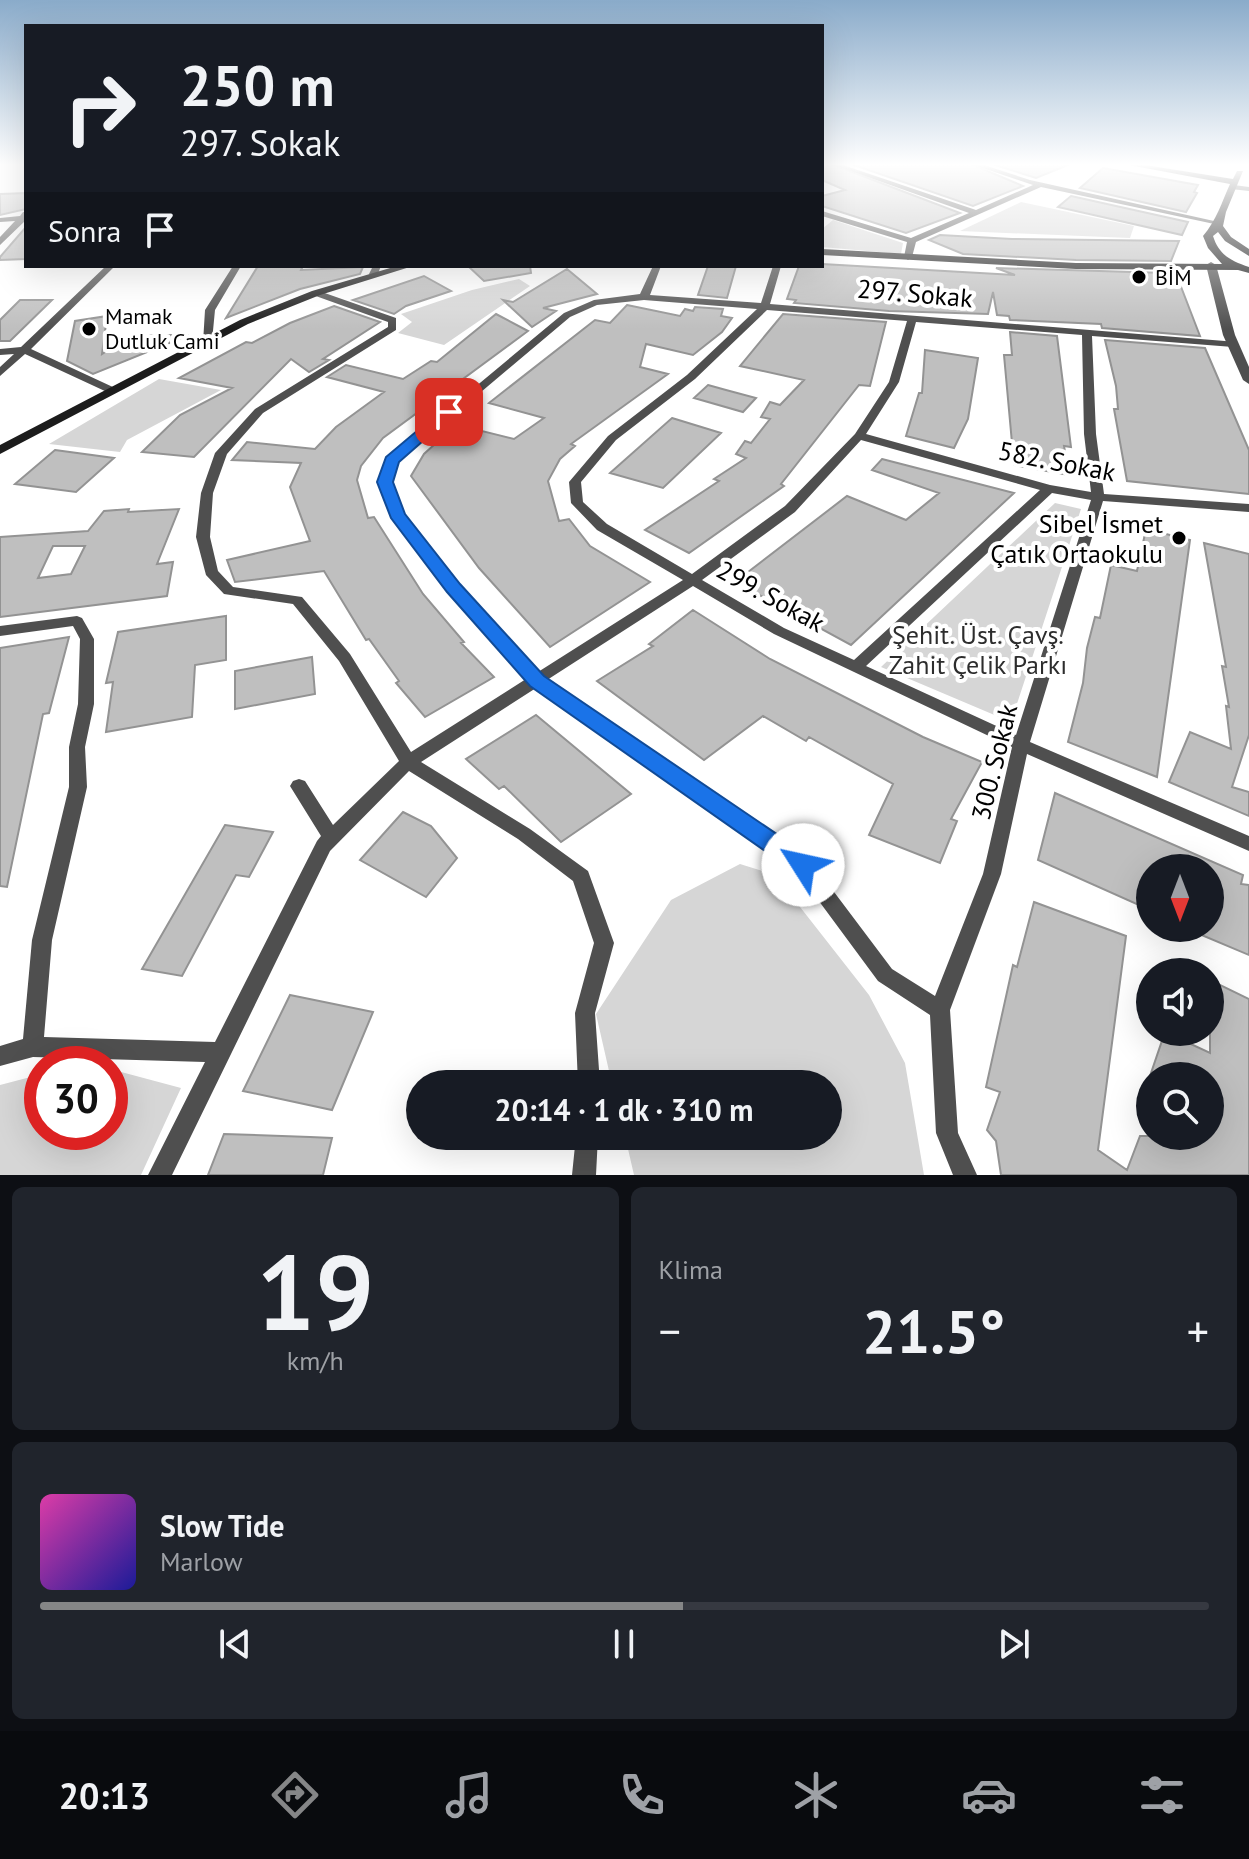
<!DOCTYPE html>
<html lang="tr">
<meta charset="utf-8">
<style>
:root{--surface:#171b24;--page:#20242c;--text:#f1f3f6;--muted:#9ea1a6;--line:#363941;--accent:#858687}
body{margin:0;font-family:"PT Sans",sans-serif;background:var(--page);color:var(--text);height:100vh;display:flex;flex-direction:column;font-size:30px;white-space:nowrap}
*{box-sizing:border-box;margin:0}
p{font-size:26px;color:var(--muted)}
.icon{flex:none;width:44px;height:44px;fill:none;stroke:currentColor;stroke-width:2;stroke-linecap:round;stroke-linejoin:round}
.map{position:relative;height:1175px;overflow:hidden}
.details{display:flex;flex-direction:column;gap:12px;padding:12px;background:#0d0f14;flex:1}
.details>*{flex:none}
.hud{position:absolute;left:24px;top:24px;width:800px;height:244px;border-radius:0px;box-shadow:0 8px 32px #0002;background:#171b24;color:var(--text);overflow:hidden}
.needle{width:52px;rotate:180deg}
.controls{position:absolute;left:1136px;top:854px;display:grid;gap:16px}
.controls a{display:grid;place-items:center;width:88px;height:88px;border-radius:50%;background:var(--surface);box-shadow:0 8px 32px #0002;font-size:40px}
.speed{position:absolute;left:24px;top:1046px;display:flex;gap:16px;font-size:40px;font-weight:700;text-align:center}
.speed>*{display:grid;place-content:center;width:104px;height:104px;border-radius:50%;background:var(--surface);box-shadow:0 8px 32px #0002;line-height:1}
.speed .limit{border:12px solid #d22;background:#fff;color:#111}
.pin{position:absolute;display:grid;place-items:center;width:68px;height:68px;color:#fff;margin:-34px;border-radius:16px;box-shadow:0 4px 12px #0006}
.me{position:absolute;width:88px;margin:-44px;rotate:305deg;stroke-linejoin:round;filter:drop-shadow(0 0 6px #0008)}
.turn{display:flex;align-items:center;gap:28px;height:168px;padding:0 24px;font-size:36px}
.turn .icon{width:104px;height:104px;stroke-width:2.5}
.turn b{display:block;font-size:56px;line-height:68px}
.then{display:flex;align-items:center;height:76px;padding:0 24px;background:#0003;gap:16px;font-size:30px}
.big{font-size:60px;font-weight:600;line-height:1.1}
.details .widget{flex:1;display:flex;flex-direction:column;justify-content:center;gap:12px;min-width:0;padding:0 28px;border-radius:12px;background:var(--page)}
.details .dial{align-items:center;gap:0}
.dial b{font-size:104px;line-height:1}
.song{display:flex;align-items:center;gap:24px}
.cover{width:96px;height:96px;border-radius:12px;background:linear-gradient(135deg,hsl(320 70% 55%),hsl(240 70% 35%))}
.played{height:8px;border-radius:4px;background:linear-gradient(90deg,var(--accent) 55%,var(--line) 55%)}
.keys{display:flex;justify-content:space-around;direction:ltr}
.heat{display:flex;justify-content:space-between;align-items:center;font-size:44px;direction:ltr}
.details .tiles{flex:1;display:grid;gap:12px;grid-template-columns:1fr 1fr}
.widget:last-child{grid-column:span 2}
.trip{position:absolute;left:406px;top:1070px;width:436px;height:80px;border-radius:40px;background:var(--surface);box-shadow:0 8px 32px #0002;font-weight:600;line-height:80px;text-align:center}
.tabs{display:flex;height:128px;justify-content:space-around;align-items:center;background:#090b0e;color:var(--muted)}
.tabs .icon{width:56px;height:56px}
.tabs .current{color:var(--accent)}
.tabs b{font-size:36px;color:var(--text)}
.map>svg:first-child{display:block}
</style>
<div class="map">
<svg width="1249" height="1175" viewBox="0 0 1249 1175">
<rect width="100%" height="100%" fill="#fff"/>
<path fill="#d6d6d6" d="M1021,202L1134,226L1130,238L960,231Z
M833,220L903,243L901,254L822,247V229Z
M519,279L530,286L444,345L398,333L412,322L401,314L472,290Z
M159,379L221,390L127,440L120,452L49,444Z
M1055,503L1081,509L1011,722L881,667Z
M740,864L775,875L869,995L905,1063L924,1175H634L625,1136H828V1084H612L596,1014L671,900Z
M110,1069L181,1088L141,1175H0V1085L42,1074V1132H110Z"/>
<path fill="#bfbfbf" stroke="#939393" stroke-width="2" fill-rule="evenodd" d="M822,164H831L960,213L906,233L822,206V196L845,190L822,180Z
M851,164H971L1023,186L973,206Z
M992,164H1068V165L1036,178Z
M1103,168L1198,185L1194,192L1197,193L1186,212L1080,188Z
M26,193V209L0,215V194Z
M1071,196L1188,222L1182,235L1058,207Z
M26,227V259L0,260V257Z
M940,235L1012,239L1179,241L1171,261L1076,260L963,254L929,240Z
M822,264L1015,275L996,268L1166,273L1164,279H1178L1200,336L1102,328L1101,324L1010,320L1009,316L997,315L993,292L988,314L889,311L794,303L796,300L787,299L799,266Z
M258,266H303L301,270L363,267L360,274L300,289L226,318Z
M468,266H530L531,273L484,281Z
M708,266H736L727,298L698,295Z
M567,269L597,294L543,308L556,311L532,327L503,300L513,302Z
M424,276L451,291L406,306L394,314L353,300Z
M20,300H52L10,341H0V320Z
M627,305L680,316L685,309L693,311L695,307L723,309L721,316L732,318L722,332L693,355L646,344L640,367L668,374L571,444L575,446L560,459L548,481L559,521L569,519L590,546L650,582L550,647L479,568L411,476L424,454L436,443L442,444L462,426L514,439L544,418L489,403L595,320L610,323Z
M334,306L380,322L323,359L329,360L309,372L291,359L194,457L142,452L180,415L232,388L179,378L246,342L252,343L290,323Z
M496,314L528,331L383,438L361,466L357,480L368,518L374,517L423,594L464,642L461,643L494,677L425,717L396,683L399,681L369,639L366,640L324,571L235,582L227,560L310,541L290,487L301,463L232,460L247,442L315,449L336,427L384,392L327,377L346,365L403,379L431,361L437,362Z
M783,314L886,322L870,386L859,385L781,484L784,486L689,553L645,530L719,481L714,479L746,458L736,454L745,441L751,443L770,419L761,417L770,402L780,405L804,380L740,366Z
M107,316L102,354L132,335H189L93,374L67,361L75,321Z
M1010,332L1057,336L1071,447L1064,446L1069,475L1014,465L1004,355H1012Z
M1105,340L1205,348L1249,450V494L1127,481L1114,409H1118L1116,386Z
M925,350L978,358L968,419L954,448L906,436L919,393H922Z
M708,385L726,390L756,398L743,412L694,398Z
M672,418L721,433L663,488L610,473Z
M55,450L114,458L76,492L15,484Z
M882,459L1014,493L851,645L735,582L847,496L906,520L939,493L872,470Z
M129,509L128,512L179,509L157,564L173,562L167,596L0,617V537L88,531L104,511ZM53,546H85L71,574L38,578Z
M1146,529L1190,540L1157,777L1068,742L1083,683L1087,648L1095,617L1100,618L1111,565L1137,571Z
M1204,543L1249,554V735L1232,787L1249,792V816L1169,782L1190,732L1231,749L1226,706L1229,707L1222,666L1226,667Z
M693,610L770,659L923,737L982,762L951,819L957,821L940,863L869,835L893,784L809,737L806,741L763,716L704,760L597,681L653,646L649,644Z
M226,616V660L195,665L192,717L106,732L113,682L106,683L118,632Z
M69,637L49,713L43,714L7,887L0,886V648Z
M312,657L315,694L235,709V671Z
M536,715L631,794L561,842L504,786L499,789L466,759Z
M1055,793L1243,875L1241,884L1249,885V955L1185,928H1210V868H1150V910L1038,860Z
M403,812L431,826L457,858L426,897L360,860Z
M225,825L273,832L249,877L236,875L182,976L142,969Z
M1034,902L1126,936L1098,1150L1127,1170L1140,1136H1210V1076H1150L1165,1032L1210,1053V980L1249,999V1175H1001L996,1141L987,1130L1000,1092L986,1087L1013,965L1017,967Z
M290,995L373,1012L332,1110L243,1091Z
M224,1134L310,1137L332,1138L323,1175H208Z"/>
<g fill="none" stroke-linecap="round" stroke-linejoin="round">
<path fill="#4f4f4f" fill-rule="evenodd" d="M834,165H843L976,210L1033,185L974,165H984L1030,180L1223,223L1219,225L1041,187L916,242L912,257L908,260L904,257L907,242L822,216V211L911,238L969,213Z
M1234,185L1249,187V191L1231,189L1230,187Z
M23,212H26V220L0,245V237L15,221L0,222V218L20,216Z
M106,266H115L31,349L115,388V392H107L25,354L0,376V367L14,354L0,355V349L21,347Z
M233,266H241L215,310L212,341L203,343L205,310Z
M373,266H381L377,276L369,274Z
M653,266H661L650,295L761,303L773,266H781L770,304L1237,342L1238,344L1233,347L1092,336L1096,434L1104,494L1249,504V512L1103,501L1030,742L1249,836V851L1027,754L1001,874L950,1010L958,1133L977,1175H953L936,1133L930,1015L878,981L796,870L536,688L421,762L530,829L588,871L614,943L595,1013L600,1084H578L575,1013L594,943L573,881L518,839L409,771L330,851L172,1175H148L205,1062L33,1057L0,1066V1046L23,1039L32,940L69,787V747L78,704L80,639L73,626L0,636V626L77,616L82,618L94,639V704L85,747L87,787L52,940L44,1037L215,1042L317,841L321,836L290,786L293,781L299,779L305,781L333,825L399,761L339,661L293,604L224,594L206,575L196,537L201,493L215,453L255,409L388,327V322L313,295V291H319L396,318V330L263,413L227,454L213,493L210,537L218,571L233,587L302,597L350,654L411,752L526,679L448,591L391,514L379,482L386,461L564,313L594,300L640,294ZM644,300L757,309L687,375L608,436L569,482L571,503L597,530L683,580L538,672C509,641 389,517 392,480C392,475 396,468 398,462L570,317L597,305ZM767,310L907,321L889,382L855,434L785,506L692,574L607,524L583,502L581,482L616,440L695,379ZM916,322L1082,335L1084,434L1091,492L1050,485L866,434L899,382ZM861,440L1040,490L854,660L784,628L702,580L795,512ZM1052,493L1091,500L1016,735L866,666ZM693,586L774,634L1012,747L983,874L935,996L892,969L810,860L547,680Z
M576,1136H598L596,1175H572Z"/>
<path fill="#4f4f4f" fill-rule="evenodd" d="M1211,262L1216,265L1235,335L1249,367V384L1243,380L1223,335L1206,265Z"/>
<path fill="#1c1c1c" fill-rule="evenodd" d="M1129,165H1145L1233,179L1237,171H1243L1226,212L1223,226L1231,237L1249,249V256L1225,241L1218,232L1213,236C1219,255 1231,261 1249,267V273L1238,270L1076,269L822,255V249L1076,263L1222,264L1208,248L1203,236C1216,221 1222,202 1230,184Z
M397,266H413L320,295L248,324L0,454V445L240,320L312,291Z"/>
</g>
<linearGradient id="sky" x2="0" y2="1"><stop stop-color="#8aabca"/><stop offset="0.5" stop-color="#fff"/><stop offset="1" stop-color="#fff" stop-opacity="0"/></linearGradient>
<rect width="1249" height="329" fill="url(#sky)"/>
<path fill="#1a73e8" stroke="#114b97" stroke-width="2" d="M443,409L456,412L399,462L393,482L405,514L460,584L544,676L812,858L815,865L812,872L803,875L795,872L530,686L447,592L391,518L377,482L386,457Z"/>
<g fill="#000" stroke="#fff" stroke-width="3">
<circle cx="1139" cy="277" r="8"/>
<circle cx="89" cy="329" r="8"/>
<circle cx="1179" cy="538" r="8"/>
</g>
<g text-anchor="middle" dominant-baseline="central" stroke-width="8" stroke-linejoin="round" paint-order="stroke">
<g font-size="22" fill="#000" stroke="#fff" text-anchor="start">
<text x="1155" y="277">BİM</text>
<text x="105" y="316">Mamak<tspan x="105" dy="25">Dutluk Cami</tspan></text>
</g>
<g font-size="26" fill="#000" stroke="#fff">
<text transform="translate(915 293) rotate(5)">297. Sokak</text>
<text transform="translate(1057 461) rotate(11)">582. Sokak</text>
<text transform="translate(771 596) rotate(29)">299. Sokak</text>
<text transform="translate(994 762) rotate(-76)">300. Sokak</text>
</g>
<g font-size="26" fill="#000" stroke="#fff" text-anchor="end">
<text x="1163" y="523">Sibel İsmet<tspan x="1163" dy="30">Çatık Ortaokulu</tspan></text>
</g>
<g font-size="26" fill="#2d2d2d" stroke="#fff">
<text x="978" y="634">Şehit. Üst. Çavş.<tspan x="978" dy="30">Zahit Çelik Parkı</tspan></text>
</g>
</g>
</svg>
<div class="controls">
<a><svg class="needle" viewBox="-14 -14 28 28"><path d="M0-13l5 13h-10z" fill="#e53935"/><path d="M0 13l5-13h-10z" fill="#9ea1a6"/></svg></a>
<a><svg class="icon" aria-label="sound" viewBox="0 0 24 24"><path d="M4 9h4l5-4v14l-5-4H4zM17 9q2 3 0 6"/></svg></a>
<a><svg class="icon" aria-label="search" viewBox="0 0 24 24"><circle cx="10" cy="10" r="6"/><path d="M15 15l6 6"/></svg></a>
</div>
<div class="speed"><div class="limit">30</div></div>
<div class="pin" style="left:449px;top:412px;background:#d93025"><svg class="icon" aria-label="arrive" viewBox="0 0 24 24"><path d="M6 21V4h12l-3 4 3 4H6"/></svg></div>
<svg class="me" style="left:803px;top:865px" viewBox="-20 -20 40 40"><circle r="19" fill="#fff"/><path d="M0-13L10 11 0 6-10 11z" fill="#1a73e8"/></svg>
<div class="trip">20:14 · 1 dk · 310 m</div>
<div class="hud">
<div class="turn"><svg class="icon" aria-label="right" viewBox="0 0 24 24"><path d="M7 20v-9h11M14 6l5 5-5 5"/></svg><div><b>250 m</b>297. Sokak</div></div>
<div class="then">Sonra<svg class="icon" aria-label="arrive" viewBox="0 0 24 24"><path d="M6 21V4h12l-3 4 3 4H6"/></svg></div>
</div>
</div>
<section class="details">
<div class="tiles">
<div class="widget dial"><b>19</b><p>km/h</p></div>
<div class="widget"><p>Klima</p>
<div class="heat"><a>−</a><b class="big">21.5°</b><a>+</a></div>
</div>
<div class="widget">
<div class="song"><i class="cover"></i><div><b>Slow Tide</b><p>Marlow</p></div></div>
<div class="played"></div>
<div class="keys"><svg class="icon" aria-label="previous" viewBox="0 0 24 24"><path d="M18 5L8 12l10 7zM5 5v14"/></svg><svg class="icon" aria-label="pause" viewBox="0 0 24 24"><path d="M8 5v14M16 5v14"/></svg><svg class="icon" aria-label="next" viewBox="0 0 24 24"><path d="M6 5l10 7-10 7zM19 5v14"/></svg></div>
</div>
</div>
</section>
<nav class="tabs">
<b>20:13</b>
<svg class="icon current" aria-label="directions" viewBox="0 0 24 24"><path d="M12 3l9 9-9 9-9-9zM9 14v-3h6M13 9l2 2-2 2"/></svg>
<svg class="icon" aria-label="music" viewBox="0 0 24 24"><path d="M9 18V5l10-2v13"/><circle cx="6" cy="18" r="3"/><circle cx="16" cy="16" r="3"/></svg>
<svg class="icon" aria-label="phone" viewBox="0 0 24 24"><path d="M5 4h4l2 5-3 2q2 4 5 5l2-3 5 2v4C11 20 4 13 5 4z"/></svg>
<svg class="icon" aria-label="climate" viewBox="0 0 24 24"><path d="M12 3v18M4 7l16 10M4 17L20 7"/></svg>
<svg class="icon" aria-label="car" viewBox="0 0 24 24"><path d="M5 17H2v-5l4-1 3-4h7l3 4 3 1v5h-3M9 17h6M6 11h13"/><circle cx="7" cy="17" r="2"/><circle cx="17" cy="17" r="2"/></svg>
<svg class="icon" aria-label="filters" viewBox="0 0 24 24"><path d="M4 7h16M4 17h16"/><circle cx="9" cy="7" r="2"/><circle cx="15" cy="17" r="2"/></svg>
</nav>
